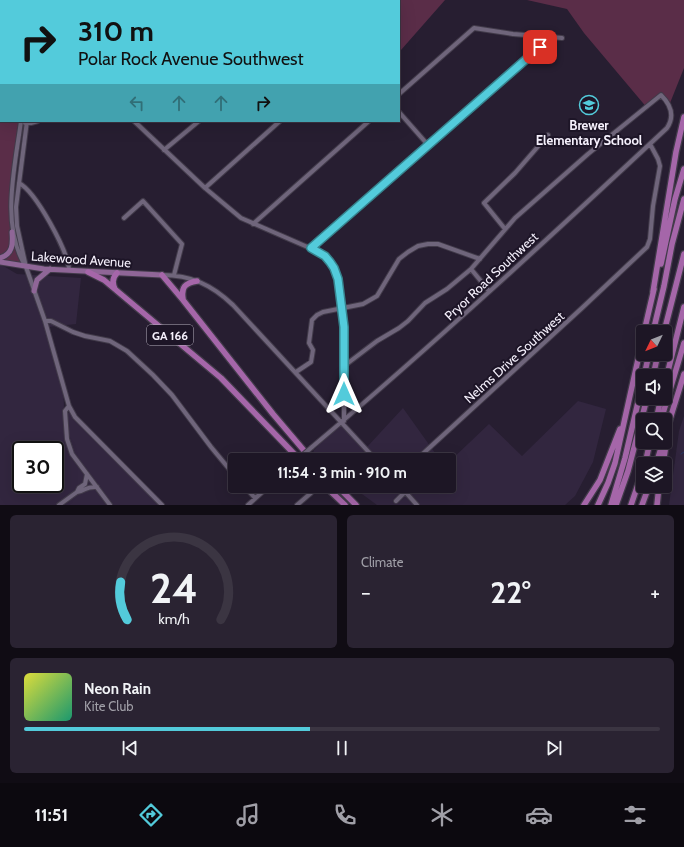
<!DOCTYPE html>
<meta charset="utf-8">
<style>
:root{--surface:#1d1625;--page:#2a2332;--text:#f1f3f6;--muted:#a09fa7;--line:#3b3542;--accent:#53cbdb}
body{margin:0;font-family:Cabin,sans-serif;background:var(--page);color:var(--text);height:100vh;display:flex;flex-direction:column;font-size:15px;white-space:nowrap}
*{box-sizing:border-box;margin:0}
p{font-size:13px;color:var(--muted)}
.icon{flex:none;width:22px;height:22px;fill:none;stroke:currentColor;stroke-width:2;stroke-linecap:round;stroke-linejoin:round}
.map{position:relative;height:505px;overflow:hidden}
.side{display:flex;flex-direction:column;gap:10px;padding:10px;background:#100c14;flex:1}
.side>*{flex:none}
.top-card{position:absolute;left:0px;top:0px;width:400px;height:122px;box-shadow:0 4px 16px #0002,0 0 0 1px var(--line);background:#53cbdb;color:#111;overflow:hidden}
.needle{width:26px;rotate:227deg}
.fabs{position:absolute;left:636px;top:325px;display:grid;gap:8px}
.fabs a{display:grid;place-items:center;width:36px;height:36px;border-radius:4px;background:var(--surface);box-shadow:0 4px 16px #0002,0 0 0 1px var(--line);font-size:20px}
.speed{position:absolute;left:12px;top:441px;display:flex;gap:8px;font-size:20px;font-weight:700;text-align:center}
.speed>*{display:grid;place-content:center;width:52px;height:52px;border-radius:50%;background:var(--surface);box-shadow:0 4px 16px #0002,0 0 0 1px var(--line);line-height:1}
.speed .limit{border:2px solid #111;border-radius:6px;background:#fff;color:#111}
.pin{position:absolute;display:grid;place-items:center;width:34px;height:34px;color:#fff;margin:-17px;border-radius:8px;box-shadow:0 2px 6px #0006}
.me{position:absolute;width:44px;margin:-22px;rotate:0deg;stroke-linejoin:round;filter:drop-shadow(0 0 3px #0008)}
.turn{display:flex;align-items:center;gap:14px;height:84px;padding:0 12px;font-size:18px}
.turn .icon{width:52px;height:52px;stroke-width:2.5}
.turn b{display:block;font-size:28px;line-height:34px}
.lanes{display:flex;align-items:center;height:38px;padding:0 12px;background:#0003;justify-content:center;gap:20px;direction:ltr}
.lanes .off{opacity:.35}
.big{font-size:30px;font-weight:700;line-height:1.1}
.side .tile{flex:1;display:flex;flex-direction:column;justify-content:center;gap:6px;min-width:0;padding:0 14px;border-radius:6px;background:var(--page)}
.side .dial{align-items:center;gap:0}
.dial svg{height:104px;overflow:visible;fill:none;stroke:var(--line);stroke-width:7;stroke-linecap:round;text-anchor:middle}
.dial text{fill:var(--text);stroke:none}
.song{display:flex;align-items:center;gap:12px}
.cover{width:48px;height:48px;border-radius:6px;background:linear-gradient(135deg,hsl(60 70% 55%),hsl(160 70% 35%))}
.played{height:4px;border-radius:2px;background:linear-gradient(90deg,var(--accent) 45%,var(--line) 45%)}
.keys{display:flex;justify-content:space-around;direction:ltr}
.heat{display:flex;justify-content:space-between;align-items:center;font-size:22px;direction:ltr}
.side .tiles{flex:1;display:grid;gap:10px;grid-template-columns:1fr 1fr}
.tile:last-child{grid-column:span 2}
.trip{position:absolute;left:228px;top:453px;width:228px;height:40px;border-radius:4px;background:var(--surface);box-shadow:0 4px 16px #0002,0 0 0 1px var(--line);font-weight:700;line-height:40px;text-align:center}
.tabs{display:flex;height:64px;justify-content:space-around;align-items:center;background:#0c090f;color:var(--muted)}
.tabs .icon{width:28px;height:28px}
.tabs .selected{color:var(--accent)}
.tabs b{font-size:18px;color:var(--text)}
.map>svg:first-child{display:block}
</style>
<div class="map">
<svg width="684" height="505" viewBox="0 0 684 505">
<rect width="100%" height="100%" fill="#271e31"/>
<path fill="#32263f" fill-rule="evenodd" d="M0,264L17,274L81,278L76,324L48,327L63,377L64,409L91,430L165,505H0ZM21,450H55V484H21Z
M578,401L606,409L593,462L575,496L565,505H377L351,486H449V462L489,424L522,456Z
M403,408L440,460H323L313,451L342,420L367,447Z
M684,416V505H669L679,431Z"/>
<path fill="#5a2d48" d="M0,0H83L1,1V121H21L10,207V224L26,267L0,260Z
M361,0H445L401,50L399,48V1Z
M527,0H684V68L670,103L660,95L648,109L584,33L567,9Z"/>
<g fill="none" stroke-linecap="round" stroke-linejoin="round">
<path stroke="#253662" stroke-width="1" d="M196,0L197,1
M37,1L45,0
M297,1L298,0
M0,17L1,18
M0,37L1,34
M0,46H1
M681,454L684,452"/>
<defs>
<path id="minor" d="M233,1L237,0
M399,94L474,28L513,34L562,38
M399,112L428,145
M21,121C15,167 0,226 26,267
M27,121L16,207L17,226L26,267L45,321L69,406L75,417L162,505
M134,121L205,188L241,218L319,252L330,262L334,268L338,279L344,327V421
M25,123H31L38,121
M164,150L199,121
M19,183C36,192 68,251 69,270
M205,188L280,121
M124,218L143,201L182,244L174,275
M253,224L369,121
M505,229L484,203L515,173L548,135
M311,248L551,37
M471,269L489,291
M162,275C191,275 212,285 233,305L376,460
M45,321H51L73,332L85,336L110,341L127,351L153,375L172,395L211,447L235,476
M296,372L311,362L313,350L309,343L312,320L317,315L323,312L363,304L377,296L399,259L408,252L418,246L428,244H438L480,259
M69,406L65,411L67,439L72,454L110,505
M312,447C433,345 550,237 667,128C675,116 671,105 661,95L588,154L515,218L471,269L447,289L425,303L408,321L399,328L377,341L344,366
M416,460L582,308L647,247L650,239L653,206L660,166L658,159L650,144
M244,486L255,498
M400,486L417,505
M77,492C86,491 85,486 97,487
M396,501L405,492
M59,505L77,492L79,488L85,484L87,474
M248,505L269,486
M297,505L311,493"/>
<path id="major" d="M0,258C13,254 13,244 12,232
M0,262L44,269L162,275
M34,291L37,280L50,269"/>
<path id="highway" d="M661,264L675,199L684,169
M88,272L104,280L221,378L300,460
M162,275L183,300L273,414L312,460
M115,289C112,283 112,278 117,273
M653,292L676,152L684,117
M183,299C181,287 185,283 197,281
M644,332L654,289
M653,332L664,286L672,244L684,199
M664,332L684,254
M644,376L649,354
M653,376L658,354
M665,383L684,307
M656,420L661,398
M661,420L684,343
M665,435L684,374
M645,464L650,442
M656,464L663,442
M663,464L668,431
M325,486L345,505
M337,486L356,505
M584,505L600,480L620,429
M598,505L608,483L615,463L643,337
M611,505L625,458L643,381
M616,505L628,471L647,398
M631,505L643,470
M642,505L649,486
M657,505L659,486"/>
</defs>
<use href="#minor" stroke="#423b4a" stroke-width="6"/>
<use href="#major" stroke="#423b4a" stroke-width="7"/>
<use href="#highway" stroke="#423b4a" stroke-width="8"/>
<use href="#minor" stroke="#6f657b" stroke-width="4"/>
<use href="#major" stroke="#8f6697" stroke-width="5"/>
<use href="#highway" stroke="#a566a9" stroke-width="5.5"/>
<defs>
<path id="minor-bridge" d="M297,460L312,447"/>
</defs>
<use href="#minor-bridge" stroke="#423b4a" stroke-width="6" stroke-linecap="butt"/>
<use href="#minor-bridge" stroke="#6f657b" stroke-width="4"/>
</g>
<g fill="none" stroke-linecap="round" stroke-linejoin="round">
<defs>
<path id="route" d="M344,394V327L338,279L334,268L330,262L325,256L311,248L540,47"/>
</defs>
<use href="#route" stroke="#36848e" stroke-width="10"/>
<use href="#route" stroke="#53cbdb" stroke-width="7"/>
</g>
<defs>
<symbol id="school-ring" viewBox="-11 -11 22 22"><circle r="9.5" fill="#1d1527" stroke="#53cbdb" stroke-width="1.5"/><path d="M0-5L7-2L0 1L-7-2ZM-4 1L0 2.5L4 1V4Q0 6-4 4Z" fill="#53cbdb"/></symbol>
</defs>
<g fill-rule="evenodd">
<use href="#school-ring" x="578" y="94" width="22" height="22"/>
</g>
<g text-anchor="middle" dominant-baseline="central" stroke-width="4" stroke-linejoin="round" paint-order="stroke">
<rect fill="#1d1527" stroke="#b4aebc" stroke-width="1" x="147" y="325" width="46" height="20" rx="3"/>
<g font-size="12" font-weight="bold" fill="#f5f0fc">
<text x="170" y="335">GA 166</text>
</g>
<g font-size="13" font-weight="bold" fill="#f5f0fc" stroke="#1d1527">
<text x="589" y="125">Brewer<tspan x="589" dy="15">Elementary School</tspan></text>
</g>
<g font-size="13" fill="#f5f0fc" stroke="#1d1527">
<text transform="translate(81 259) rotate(4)">Lakewood Avenue</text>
<text transform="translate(491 276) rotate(-43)">Pryor Road Southwest</text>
<text transform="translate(514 357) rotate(-42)">Nelms Drive Southwest</text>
</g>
</g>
</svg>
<div class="fabs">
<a><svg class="needle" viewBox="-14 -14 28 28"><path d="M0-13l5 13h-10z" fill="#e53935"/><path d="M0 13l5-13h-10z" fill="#a09fa7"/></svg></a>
<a><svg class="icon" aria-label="sound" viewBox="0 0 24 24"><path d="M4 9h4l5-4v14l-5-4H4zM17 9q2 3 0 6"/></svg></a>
<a><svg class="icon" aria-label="search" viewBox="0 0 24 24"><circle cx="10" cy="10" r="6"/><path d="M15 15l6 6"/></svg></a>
<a><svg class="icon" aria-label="layers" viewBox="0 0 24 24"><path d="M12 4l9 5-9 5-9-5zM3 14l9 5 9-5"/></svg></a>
</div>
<div class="speed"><div class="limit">30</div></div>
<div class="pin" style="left:540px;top:47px;background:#d93025"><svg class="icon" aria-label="arrive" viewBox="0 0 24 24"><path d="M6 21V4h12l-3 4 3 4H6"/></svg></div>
<svg class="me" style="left:344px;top:394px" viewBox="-20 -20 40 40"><path d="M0-17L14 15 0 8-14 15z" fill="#53cbdb" stroke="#fff" stroke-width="4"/></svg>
<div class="trip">11:54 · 3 min · 910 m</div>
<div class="top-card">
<div class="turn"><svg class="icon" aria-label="right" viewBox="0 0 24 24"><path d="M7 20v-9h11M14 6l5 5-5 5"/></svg><div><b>310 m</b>Polar Rock Avenue Southwest</div></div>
<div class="lanes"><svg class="icon off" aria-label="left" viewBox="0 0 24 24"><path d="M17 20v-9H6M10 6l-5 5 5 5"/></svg><svg class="icon off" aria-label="ahead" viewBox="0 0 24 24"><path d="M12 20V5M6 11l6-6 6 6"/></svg><svg class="icon off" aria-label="ahead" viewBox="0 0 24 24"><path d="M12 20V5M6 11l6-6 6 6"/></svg><svg class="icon" aria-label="right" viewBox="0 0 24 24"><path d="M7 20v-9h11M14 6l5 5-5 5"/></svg></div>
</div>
</div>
<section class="side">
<div class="tiles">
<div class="tile dial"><svg viewBox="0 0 100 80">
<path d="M14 69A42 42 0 1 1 86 69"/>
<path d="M14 69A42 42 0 0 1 9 40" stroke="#53cbdb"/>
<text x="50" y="56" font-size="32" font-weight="700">24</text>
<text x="50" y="72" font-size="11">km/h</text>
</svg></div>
<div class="tile"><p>Climate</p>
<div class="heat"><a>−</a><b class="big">22°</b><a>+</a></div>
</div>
<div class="tile">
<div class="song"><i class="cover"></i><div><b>Neon Rain</b><p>Kite Club</p></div></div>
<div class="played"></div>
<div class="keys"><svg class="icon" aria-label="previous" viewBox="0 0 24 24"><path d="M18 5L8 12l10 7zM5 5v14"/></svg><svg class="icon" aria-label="pause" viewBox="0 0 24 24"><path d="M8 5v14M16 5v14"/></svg><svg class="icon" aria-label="next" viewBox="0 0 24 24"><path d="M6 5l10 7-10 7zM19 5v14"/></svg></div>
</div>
</div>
</section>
<nav class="tabs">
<b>11:51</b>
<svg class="icon selected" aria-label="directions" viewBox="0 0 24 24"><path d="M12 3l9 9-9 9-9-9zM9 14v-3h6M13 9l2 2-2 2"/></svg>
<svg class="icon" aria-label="music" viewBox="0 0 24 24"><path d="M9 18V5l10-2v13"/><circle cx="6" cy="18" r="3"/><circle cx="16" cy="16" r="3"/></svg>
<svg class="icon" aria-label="phone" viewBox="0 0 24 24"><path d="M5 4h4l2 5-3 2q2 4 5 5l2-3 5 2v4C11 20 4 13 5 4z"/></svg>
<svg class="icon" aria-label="climate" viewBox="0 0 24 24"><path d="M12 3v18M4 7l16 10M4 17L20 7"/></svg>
<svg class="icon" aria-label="car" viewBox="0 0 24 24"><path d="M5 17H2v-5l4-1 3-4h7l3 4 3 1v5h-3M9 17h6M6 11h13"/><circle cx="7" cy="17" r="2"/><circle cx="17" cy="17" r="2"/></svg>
<svg class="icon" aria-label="filters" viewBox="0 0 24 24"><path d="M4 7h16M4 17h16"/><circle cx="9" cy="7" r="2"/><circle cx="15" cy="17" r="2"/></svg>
</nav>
